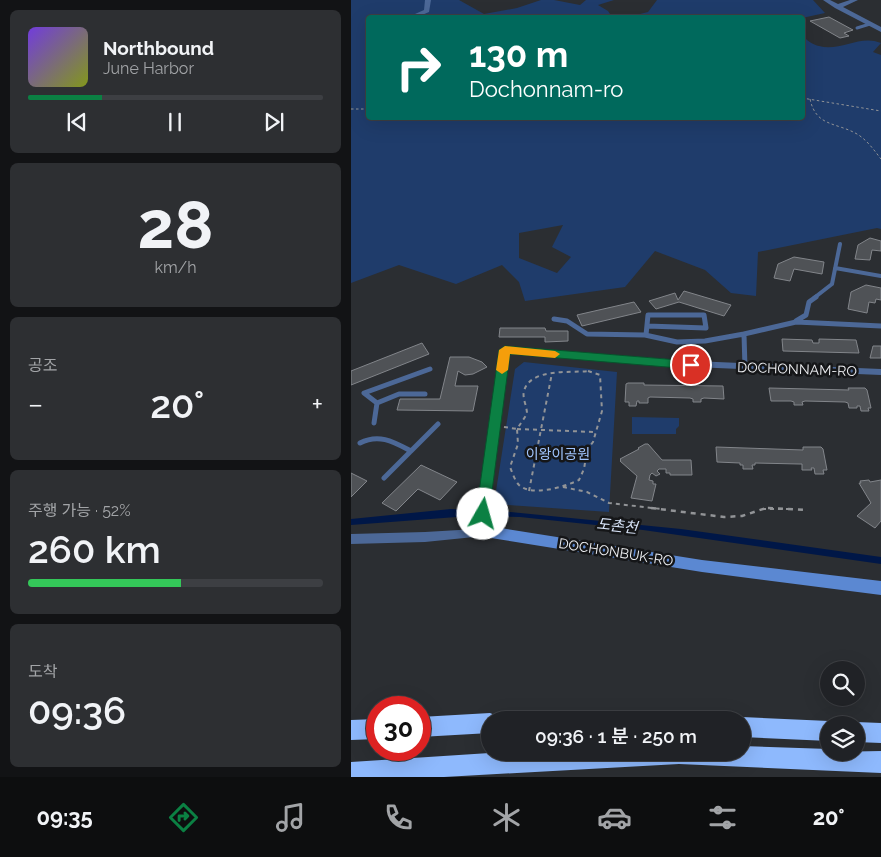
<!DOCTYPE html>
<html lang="ko">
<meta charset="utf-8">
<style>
:root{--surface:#202226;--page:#2d2f32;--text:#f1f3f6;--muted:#a2a4a7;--line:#3d3f43;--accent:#0b8043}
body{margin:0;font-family:Raleway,"Noto Sans KR",sans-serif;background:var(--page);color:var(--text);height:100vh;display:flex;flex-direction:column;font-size:19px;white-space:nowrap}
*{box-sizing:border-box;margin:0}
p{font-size:16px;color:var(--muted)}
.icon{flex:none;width:28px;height:28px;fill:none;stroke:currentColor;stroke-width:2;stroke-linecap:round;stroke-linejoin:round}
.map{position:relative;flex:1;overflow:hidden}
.sheet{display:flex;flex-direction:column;gap:10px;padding:10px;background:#121315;width:351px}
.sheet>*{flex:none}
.banner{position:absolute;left:15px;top:15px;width:439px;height:105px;border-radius:5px;box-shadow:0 5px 20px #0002,0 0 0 1px var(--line);background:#00695c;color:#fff;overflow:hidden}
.fabs{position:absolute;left:469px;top:661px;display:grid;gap:10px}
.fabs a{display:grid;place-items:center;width:45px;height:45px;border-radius:50%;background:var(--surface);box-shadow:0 5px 20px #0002,0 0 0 1px var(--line);font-size:25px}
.speed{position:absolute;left:15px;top:696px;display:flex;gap:10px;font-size:25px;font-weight:700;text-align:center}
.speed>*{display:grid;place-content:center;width:65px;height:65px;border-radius:50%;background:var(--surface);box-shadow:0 5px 20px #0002,0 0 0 1px var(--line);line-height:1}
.speed .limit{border:8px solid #d22;background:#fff;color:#111}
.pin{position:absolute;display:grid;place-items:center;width:42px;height:42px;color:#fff;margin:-21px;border:2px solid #fff;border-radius:50%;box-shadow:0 1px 5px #0007}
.me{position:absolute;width:55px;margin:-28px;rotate:7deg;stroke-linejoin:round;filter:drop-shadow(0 0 4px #0008)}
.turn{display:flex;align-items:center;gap:18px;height:105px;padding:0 20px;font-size:22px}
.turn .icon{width:65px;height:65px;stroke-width:2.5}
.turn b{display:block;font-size:35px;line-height:42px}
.big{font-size:38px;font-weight:600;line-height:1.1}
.sheet .card{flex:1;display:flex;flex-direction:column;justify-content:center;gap:8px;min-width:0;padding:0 18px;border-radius:8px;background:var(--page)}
.sheet .dial{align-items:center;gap:0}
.dial b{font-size:65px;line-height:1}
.song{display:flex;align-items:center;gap:15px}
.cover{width:60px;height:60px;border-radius:8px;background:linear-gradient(135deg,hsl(260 70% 55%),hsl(70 70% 35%))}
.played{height:5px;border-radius:2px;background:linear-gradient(90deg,var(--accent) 25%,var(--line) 25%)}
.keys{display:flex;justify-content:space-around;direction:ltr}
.heat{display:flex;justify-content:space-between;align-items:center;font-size:28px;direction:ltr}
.charge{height:8px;border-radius:4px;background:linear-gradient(90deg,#34c759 52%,var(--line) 0)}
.trip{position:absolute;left:130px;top:711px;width:270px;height:50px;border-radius:25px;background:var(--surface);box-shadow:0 5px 20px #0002,0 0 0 1px var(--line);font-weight:600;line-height:50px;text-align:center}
.tabs{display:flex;height:80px;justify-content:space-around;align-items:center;background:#0d0e0f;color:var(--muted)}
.tabs .icon{width:35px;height:35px}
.tabs .current{color:var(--accent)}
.tabs b{font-size:22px;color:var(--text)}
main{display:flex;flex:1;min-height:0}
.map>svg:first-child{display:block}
</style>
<main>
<section class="sheet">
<div class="card">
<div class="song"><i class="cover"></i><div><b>Northbound</b><p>June Harbor</p></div></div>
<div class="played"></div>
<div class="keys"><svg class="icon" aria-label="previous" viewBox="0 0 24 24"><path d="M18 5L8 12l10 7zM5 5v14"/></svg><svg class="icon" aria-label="pause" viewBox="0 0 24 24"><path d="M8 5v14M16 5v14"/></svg><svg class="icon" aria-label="next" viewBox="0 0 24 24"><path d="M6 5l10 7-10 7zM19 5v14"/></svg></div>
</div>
<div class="card dial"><b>28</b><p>km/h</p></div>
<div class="card"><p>공조</p>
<div class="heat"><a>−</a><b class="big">20°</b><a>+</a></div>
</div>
<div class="card"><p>주행 가능 · 52%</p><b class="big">260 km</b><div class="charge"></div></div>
<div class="card"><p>도착</p><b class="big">09:36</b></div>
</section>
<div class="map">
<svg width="530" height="777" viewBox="0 0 530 777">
<rect width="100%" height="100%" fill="#2b2e32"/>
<path fill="#1f3c6b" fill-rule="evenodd" d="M0,0H108L133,14L166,8L190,0H203L229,5L235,0H263L247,5L257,11L261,17L18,18V118H451V36C456,40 462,45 468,46C489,52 509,34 530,43L522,52L530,55V229L526,228L407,252L405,296L380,293L354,270L304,251L274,287L174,301L168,282L151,265L105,284L48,265L0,283ZM212,225L201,247L220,257L206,273L168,258V233Z
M306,0H462L474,13L451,18L277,17L297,12Z
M173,362L266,372L258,512L143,504L164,369Z
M281,417L328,418V426L325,429V434H281Z"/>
<path fill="#001747" d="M100,509L149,511L330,529L530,557V564L292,530L169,517L119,516L0,525V519Z"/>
<path fill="#4f5256" stroke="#82858a" d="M478,17L502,30L493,33L498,36L489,38L459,21Z
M519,238L530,241V251L521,250L519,260L504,259L507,245Z
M443,257L473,262L471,274L443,269L439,281L423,278L427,264Z
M515,285L530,288V300L525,299L524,303L518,302L516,313L497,309L500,292Z
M333,291L380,305L373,316L328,302L305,309L298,301L324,293L327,300Z
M283,302L290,312L231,326L226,315Z
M149,328H194L195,331H217V341L194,342V337H148Z
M431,339L461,340L462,343H468V339L505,340L508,353L432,351Z
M71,343L78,354L0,385V371Z
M522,346H530V358H519Z
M99,357H118L131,362L136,367L122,374L114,375L107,371L104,386H127L122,411L46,410L49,399H89Z
M277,383H293V385L372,386L373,399L353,398L350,399V402H342V399L339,398L299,397L297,398V403H288V401H286L285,406H278V402H274L275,384Z
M418,388L498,390L497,388H514L516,390L520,408H517L518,411H510L509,406H506V408H498L497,403L494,402L454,401L451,402L452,405H443V402L440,401H420Z
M294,444H297L311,460H340L341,475H319V473H315V469H308L306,471L309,474L305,476L301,473L299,475L298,480L302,481V484H305L301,501L280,498L286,476L269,461L270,460L269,459L288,449L287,448Z
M365,447L452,450V447H470L472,449L476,470H472L473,474H464L463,468H460L461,470H451V464H448L404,463V465H401L402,469H392V465H389V463L366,462Z
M70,465L106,482L89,500L67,489L45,511L31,503Z
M0,473L16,481L0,497Z
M518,480L519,482L530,480V521L524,528L506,516L520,503L508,483H510L509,481Z"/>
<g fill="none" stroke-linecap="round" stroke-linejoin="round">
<path stroke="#929497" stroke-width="1" stroke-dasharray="2.5 2.5" stroke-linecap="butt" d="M451,98L530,111
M459,99C465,127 485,122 506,134C516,140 523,150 530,159
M0,109H18"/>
<path stroke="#929497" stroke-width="2" stroke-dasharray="4 4" stroke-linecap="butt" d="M237,371L249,375L251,411L242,442L236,450L233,469L228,480C213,487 181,497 168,485C164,481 161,472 159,467L167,444L166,429L176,414C176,406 171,398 173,391C179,368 219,373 237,371Z
M153,427L166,429
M166,429L243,432
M212,487L236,492L258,503L310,509
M178,491L201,373
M411,509H443"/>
<path stroke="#929497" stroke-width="2.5" stroke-dasharray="5 5" stroke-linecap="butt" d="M300,508L373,517L391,516L415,508
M417,508L457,510"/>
<path stroke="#4c6897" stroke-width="3" d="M506,28L519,24"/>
<path stroke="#4c6897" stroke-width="4" d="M484,268L530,276
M463,298L481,284L489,244"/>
<path stroke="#4c6897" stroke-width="5" d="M203,319L216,321L236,334L294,335L326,342L354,341L393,334L394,368
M445,321L455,315L458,302L465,297
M393,334L445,322L530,326
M295,335L297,315H353L355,328L296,326
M26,403L13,393L79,369
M23,423L26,403L48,394H74
M9,443C28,433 43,442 60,451
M33,478L87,424"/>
<path fill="#4c6897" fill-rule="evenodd" d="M74,0H80L78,12L64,18H55L73,10Z
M472,0H479L487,4L499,0H507L492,7L530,27V32L484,8Z
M154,347L342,361L530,369V375L342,367L158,354L136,527L133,536L74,542L0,544V534L74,532L125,529L149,350Z"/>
<path fill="#5b88d2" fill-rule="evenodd" d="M130,521L135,523L137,526L351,560L530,581V595L351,572L140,538L124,537L122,533L125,523Z"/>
<path fill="#8eb9fd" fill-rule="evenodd" d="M214,710L225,713L228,720H204L207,713Z
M139,713L146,716L148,720H139V733L69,737V717Z
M391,717L478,721L486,725H478V741L391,737V720H384Z
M26,719V739L0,740V720Z
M505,722L530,723V743L505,742V725H498Z
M391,746L478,749V752L530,751V773L328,764L93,777H0V762L154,752H391Z"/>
</g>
<path fill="#0b8043" stroke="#07532c" d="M154,346L340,361L345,365L340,369L159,354L138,514L136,517L132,519L127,517L125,514L148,350Z"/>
<path fill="#f59e0b" d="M154,346L204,351L209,354L204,358L159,354L157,370L151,374L145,370L148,350Z"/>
<g text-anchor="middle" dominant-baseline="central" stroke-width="5" stroke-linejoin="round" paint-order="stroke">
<g font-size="14" fill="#eff0f3" stroke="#151618">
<text transform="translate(446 369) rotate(2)">DOCHONNAM-RO</text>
<text transform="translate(265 552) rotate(9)">DOCHONBUK-RO</text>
</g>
<g font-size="14" fill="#a0c4fd" stroke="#151618">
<text x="207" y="454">이왕이공원</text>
</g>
<g font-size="15" font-style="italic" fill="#d7e3f7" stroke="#151618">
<text transform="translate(266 526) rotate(6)">도촌천</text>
</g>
</g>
</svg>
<div class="fabs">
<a><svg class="icon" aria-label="search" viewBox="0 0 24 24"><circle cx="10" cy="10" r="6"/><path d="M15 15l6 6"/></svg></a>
<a><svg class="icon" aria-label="layers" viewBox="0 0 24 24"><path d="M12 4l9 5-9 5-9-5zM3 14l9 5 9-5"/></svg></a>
</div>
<div class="speed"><div class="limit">30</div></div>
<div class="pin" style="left:340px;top:365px;background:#d93025"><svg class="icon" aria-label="arrive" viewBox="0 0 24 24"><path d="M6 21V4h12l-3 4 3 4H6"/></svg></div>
<svg class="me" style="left:132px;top:514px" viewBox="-20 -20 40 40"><circle r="19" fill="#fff"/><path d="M0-13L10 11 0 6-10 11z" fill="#0b8043"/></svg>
<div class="trip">09:36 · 1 분 · 250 m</div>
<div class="banner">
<div class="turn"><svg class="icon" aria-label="right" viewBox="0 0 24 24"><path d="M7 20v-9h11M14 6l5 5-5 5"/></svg><div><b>130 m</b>Dochonnam-ro</div></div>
</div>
</div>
</main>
<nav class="tabs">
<b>09:35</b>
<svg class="icon current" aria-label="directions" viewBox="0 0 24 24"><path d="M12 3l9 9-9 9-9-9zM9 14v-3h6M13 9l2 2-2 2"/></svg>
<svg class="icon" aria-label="music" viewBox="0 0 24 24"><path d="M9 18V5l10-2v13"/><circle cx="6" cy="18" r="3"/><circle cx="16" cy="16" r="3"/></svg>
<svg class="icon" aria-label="phone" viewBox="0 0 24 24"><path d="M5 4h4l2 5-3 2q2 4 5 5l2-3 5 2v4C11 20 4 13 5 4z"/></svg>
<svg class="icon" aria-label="climate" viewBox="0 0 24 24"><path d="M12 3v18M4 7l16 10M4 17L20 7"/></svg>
<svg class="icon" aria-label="car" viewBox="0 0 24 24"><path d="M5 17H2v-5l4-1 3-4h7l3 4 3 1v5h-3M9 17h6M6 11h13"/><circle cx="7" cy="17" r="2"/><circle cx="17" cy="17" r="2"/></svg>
<svg class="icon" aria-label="filters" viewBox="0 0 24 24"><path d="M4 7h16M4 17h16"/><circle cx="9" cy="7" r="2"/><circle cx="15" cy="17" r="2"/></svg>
<b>20°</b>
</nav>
